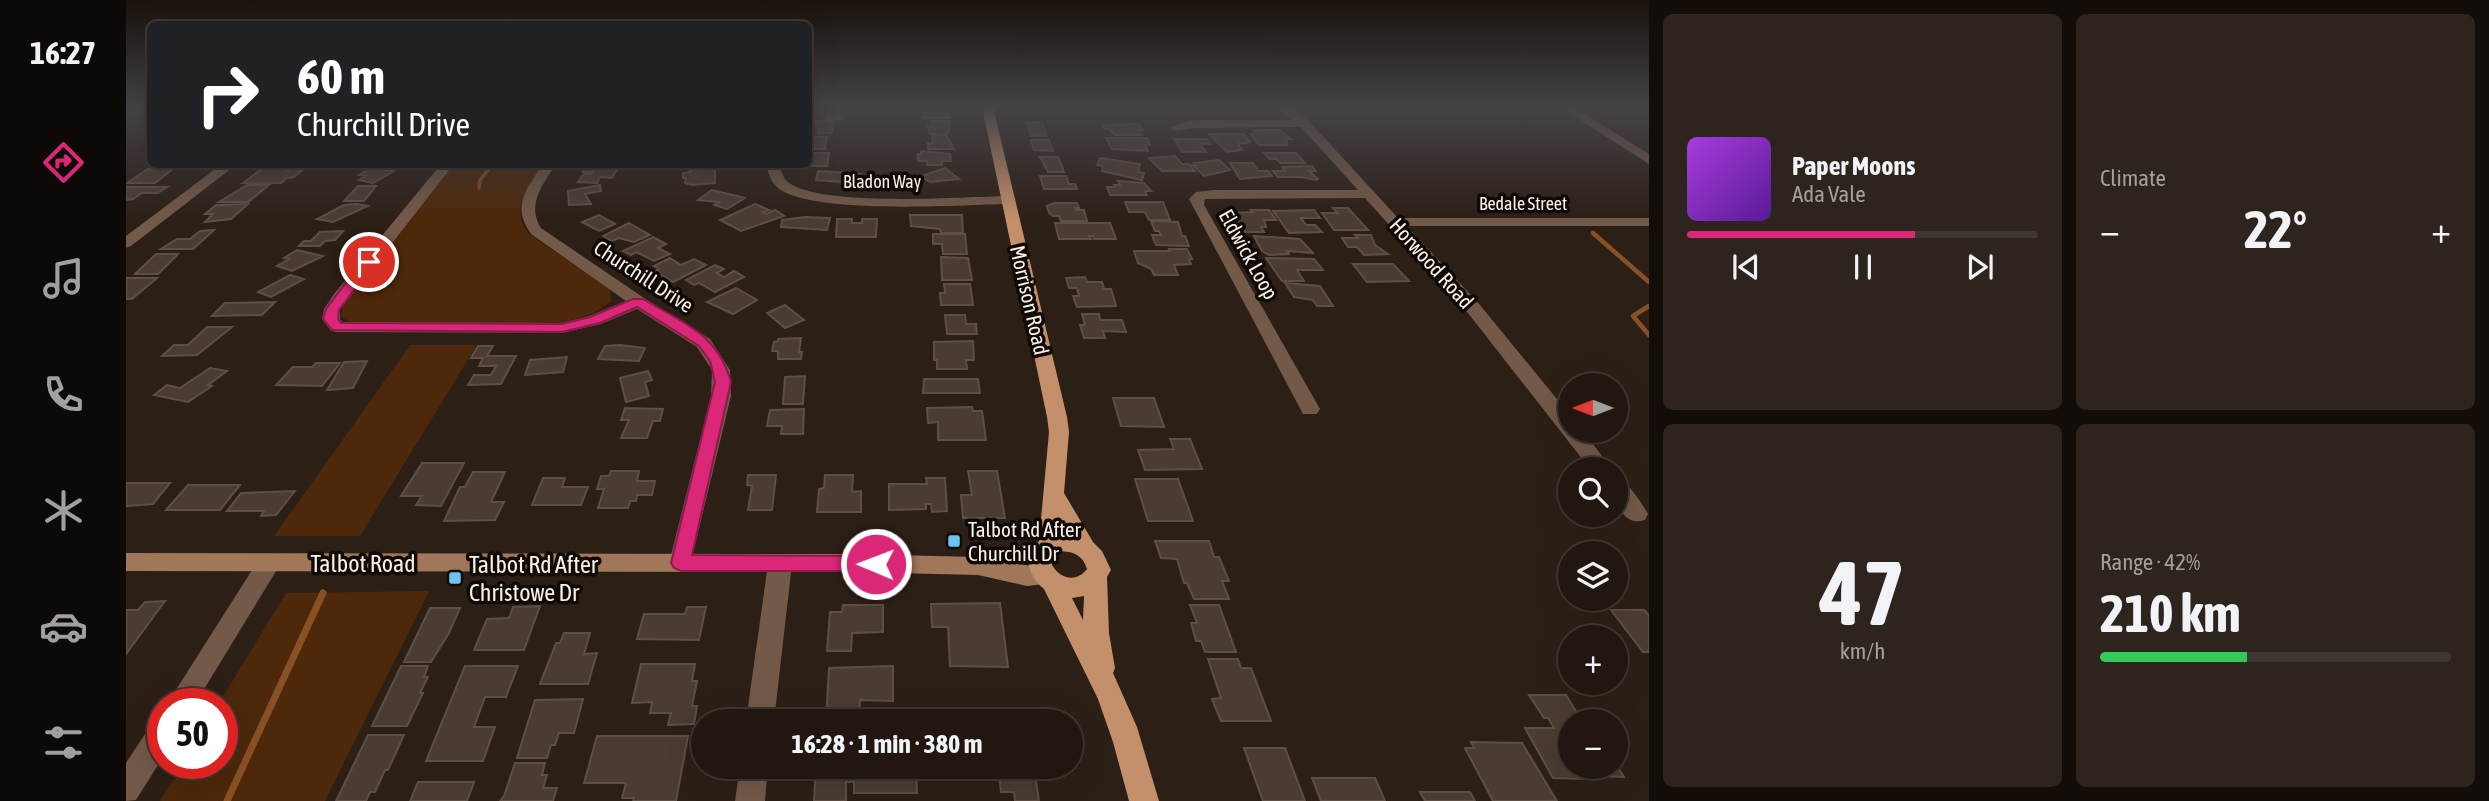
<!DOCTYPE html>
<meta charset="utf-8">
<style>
:root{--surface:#211710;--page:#2d241e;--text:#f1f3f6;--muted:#a29f9f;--line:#3e3630;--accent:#db2777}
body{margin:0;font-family:"Asap Condensed",sans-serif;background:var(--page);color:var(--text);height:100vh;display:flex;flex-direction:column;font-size:26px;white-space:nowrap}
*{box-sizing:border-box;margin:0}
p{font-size:23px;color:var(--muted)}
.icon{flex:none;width:38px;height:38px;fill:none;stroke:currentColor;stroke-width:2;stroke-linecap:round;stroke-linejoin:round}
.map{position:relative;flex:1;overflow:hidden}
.sheet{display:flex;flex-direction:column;gap:14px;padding:14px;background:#120d09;width:840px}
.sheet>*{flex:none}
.guide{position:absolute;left:21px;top:21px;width:665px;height:147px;border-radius:10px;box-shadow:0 7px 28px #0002,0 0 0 2px var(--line);background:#202124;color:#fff;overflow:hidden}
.needle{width:46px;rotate:270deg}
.buttons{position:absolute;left:1432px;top:373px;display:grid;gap:14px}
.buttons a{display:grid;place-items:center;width:70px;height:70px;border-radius:50%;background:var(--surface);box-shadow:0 7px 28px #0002,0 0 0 2px var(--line);font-size:35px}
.speed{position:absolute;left:21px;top:688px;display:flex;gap:14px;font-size:35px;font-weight:700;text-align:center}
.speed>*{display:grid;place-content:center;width:91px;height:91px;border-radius:50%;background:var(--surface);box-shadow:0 7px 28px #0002,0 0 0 2px var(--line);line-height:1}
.speed .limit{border:10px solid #d22;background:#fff;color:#111}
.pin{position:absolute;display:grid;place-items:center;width:60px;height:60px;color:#fff;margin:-30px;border:4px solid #fff;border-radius:50%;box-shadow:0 2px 7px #0007}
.me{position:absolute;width:77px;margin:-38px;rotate:271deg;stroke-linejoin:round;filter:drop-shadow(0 0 5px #0008)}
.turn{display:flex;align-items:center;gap:24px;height:147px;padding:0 35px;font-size:32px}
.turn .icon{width:91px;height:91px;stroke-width:2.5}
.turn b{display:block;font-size:49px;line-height:60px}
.big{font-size:52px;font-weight:700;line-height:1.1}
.sheet .widget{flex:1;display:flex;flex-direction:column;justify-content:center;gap:10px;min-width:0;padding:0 24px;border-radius:10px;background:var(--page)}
.sheet .dial{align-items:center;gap:0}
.dial b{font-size:91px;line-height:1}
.song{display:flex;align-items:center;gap:21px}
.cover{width:84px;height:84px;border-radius:10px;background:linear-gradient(135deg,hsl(280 70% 55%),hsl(270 70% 35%))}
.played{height:7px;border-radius:4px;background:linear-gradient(90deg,var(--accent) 65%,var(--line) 65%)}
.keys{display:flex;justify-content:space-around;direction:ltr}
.heat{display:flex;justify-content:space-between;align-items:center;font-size:38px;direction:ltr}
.charge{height:10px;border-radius:5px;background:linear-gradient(90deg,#34c759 42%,var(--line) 0)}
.sheet .tiles{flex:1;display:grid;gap:14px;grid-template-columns:repeat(2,1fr)}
.trip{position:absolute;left:565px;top:709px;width:392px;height:70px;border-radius:35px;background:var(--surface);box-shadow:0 7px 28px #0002,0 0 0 2px var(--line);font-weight:700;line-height:70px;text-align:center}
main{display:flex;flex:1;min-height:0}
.dock{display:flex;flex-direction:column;width:126px;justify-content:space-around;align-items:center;background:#0d0906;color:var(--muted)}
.dock .icon{width:49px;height:49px}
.dock .active{color:var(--accent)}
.dock b{font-size:32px;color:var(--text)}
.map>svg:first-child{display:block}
</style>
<main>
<nav class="dock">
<b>16:27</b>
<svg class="icon active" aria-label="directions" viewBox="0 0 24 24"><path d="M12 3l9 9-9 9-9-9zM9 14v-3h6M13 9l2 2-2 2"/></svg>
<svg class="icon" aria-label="music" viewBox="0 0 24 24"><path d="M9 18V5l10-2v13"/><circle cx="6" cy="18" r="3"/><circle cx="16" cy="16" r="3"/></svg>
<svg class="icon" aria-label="phone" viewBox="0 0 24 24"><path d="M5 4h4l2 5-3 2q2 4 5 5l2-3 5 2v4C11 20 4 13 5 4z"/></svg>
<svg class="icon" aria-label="climate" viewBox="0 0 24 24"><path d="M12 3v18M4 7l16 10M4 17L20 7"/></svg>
<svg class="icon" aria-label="car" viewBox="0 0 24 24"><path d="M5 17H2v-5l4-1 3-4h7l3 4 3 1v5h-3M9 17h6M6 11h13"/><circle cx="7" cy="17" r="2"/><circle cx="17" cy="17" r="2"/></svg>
<svg class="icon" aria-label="filters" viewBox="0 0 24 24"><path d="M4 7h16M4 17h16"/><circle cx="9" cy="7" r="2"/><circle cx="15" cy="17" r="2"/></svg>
</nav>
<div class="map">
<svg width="1523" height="801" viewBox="0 0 1523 801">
<rect width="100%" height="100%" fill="#2c1f16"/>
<path fill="#4d280a" d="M325,165H418C401,189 383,206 403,234L484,289L485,302L467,313L433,324L226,323L215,317L217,305Z
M284,345H351L234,536H148Z
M303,591L199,801H34L57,763H96V704L93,703L160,593Z"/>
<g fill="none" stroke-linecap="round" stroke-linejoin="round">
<path stroke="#8a5025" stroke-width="3.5" d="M353,188L354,180L367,164"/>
<path stroke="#8a5025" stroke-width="4.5" d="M1467,233L1523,282
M1523,306L1507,316L1523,335"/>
<path stroke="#8a5025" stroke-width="7" d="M101,801L197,593"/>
</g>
<path fill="#4a3c32" stroke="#5e4f45" stroke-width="2" d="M702,108H717L716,119H700Z
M796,108H819L820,114H823L824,118H797Z
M690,121H708L706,133H692L693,125H690Z
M806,121H824L822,134H804L802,126H806Z
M901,122H916L920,136H905Z
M1013,124L1017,130H1013L1016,135H989L983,129H979L977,125Z
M1127,130H1153L1165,139H1160L1161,145H1133L1125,134H1130Z
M1083,134H1117L1124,142L1112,144L1116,150L1101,152Z
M806,135H820L828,149H802V143H807Z
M687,137H701L699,149H684L682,144L686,143Z
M980,138H1021L1024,145H1019L1022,151L986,149Z
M1048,139H1081L1084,144H1074L1080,152H1056Z
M905,140H923L927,151L908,150Z
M795,151L824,154L825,161H816V165H801V161H792V154H795Z
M686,153H703L701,166H682Z
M1138,153H1170L1179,163H1154L1151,159H1144Z
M1049,156L1056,164H1063L1069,171H1036L1023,158Z
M914,157H932L938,172H922Z
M974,158L1014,164L1012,172L1018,173L1016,180L976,171L977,166L971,165Z
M1093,160L1104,170L1078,176L1067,165H1070L1068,163Z
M1104,163H1127L1132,171H1142L1146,176L1114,179Z
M1186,166L1190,171H1183L1192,179L1190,180L1175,177H1152L1147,171H1159L1156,167Z
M162,167L160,170L180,167L168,177L161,178L155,183H117L137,168Z
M247,167L268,171L247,183L233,180L240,176L233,175Z
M459,168H492L486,178L474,177L471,183L452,182L458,174H465L467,172H457Z
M589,168V183L566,185L559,183L560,178H557V173L564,172V170Z
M819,168L833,179L804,182L795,176Z
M22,169H47L29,183H1Z
M692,171L735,174L734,177H743V184L690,180Z
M914,176H940L943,184H949L951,189H918Z
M992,181L1018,183L1025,191H1019L1021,195H984L981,187H989L988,185H994Z
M121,185H143L122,202H93Z
M474,185L475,191L459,194L465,204L443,205L442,191Z
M232,186H250L238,201H218Z
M0,187H41L32,193H16L7,199L0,200Z
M586,190L619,198L601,209L588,205L593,202L572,200Z
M999,202H1037L1044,220H1023L1019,212H1003Z
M928,203H951L953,208H949L950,210H958L961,221H935L933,216H927L923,213L921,206Z
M122,204L105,219L79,222L87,214H79L90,205Z
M231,204L242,206L207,222L191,219L218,205Z
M629,204L643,210L637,212L640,214L649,210L658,216L615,231L594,220Z
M1207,208H1222L1242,230H1208L1196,213H1212Z
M1125,210H1143L1150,220H1138L1140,227H1135L1138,232H1119L1107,213L1127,212Z
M1188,210L1194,218H1175L1180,225H1189L1196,232L1163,233L1147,211Z
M473,215L489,224L473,231L456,222Z
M784,215H836L837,233H815L814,229L785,226Z
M679,217L704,218L701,230L655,227L656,220Z
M711,219H726V223H736V219H751L750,237H710Z
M1025,221L1052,222L1056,236H1059L1063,246L1030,245L1026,235H1035L1033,231H1029Z
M503,223L524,235L508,242L493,238L486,241L477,236Z
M929,223H984L990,239H968L967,236H963L965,239H933Z
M88,230L67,249H35L51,239H64L74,231Z
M217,231L209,240L199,241L194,246H173L178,241H185L194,232Z
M807,234H839L841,254H817L816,244H807Z
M1229,235H1245L1249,245L1262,254L1238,255L1231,247H1222L1216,238H1232Z
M1128,236L1174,239L1187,253L1161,251L1163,254L1143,255L1136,251Z
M527,237L540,244L532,248L544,254L528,261L510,252L505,255L497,251Z
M1043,249H1061L1066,259H1063L1065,264L1048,265L1052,275H1028L1025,269L1012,263L1008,251H1044Z
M171,250L197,256L166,271L151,266L163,259L158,258Z
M30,254H52L32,274H9Z
M815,257L842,258L846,280H816Z
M544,258L555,265L568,259L580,265L547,282L529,271L533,269L528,266Z
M1140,258L1188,259L1197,270H1171L1178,281H1156Z
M1227,264H1267L1283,281L1241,282Z
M589,265L598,269L591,273L598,277L608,271L618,277L589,292L573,283L568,285L560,280Z
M164,275L178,279L145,297L132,292Z
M959,277L961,282H976L978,289H985L990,306L951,307L947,296H953L951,288H943L940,278Z
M0,278H31L6,299H0Z
M1159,283L1194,286L1207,306H1191L1187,300L1168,297Z
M818,284H844L847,305H815L814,293H819Z
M610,288L631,300L607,314L581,302Z
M149,302L136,315L86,316L99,303Z
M659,305L678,320L659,328L641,313Z
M956,314H973L974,320H996L1000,332L977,331L979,338H958L954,325H959Z
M819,315H839L840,324H850L851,334H821Z
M81,327H106L71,355L36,356L48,345H62Z
M675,338L673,352H676L675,359H652V351H646L648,342L652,341V339Z
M847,341L848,360H840L841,369H811V360H808V342Z
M494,345L519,348L513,361L472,359L479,346Z
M352,346H367L361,356H390L375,384L342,385L348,375H365L370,366H353L357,358H345Z
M441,357L437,372L399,375L404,360Z
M241,361L227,388L201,390L218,362Z
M190,363H214L196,386L150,385L167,367H186Z
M84,368L101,371L82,385L86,386L62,402L28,395L41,385L54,388Z
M522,371L526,380L519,382L523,396L500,402L494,378Z
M679,376L677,404H657L659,377Z
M798,379H852L854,393H797Z
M987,398H1028L1038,427L995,426Z
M846,407L847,411H856L860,440H812V422L802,423L801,408Z
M499,408L537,409L534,421H527L521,438H495L503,420H495Z
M678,409L677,434H655L656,426H641L644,410Z
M1044,439H1064L1076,469L1019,470L1012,450L1048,449Z
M296,463H338L315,506L290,505L296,496H275Z
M485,471H513L511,481H529L526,495H511L510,501H504L502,508H472L478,489H471L475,476H483Z
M842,471H871L879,518H837L835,495H846Z
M347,472H379L365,502H378L369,520L318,521L334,487H339Z
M622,475H650L646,510H622L626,486L621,485Z
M699,475H727L726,492L735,491V512H691L693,489L698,488Z
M417,478H439L436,487H462L455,505H406Z
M800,478H819L821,511L806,512L805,504H800V509L763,510V484H801Z
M1009,479H1052L1067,521H1022Z
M0,483H44L27,504L0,506Z
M62,485H114L94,510H40Z
M169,491L150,515L135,516L138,511H101L115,493Z
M1029,541H1083L1088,557H1093L1103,581H1096L1103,599H1068L1061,583H1058L1051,559L1035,558Z
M39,601L0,654V610H12L19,602Z
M874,603L882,667L824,666L822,627H806L805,604Z
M717,605H757V632L726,633L725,651H701L704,612H716Z
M1064,605H1093L1110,652H1079L1075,641H1070L1065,623H1071Z
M414,606L398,650H348L361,619L383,618L387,607Z
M561,607H580L573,640L511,639L518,614H559Z
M304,608H334L323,633L305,662H278Z
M1485,610H1518L1523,615V652H1517Z
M438,633H464L458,654L471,653L462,684H414L430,643H434Z
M1082,659H1112L1115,668H1125L1145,721H1095L1086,699L1095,698Z
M515,664H569L566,681H571L566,706H571L568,724L542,725L545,713H524L526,702L506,703Z
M275,666H302L298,677H302L294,693H297L281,726H246Z
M339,666H392L380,697H359L348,727H369L357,761H300Z
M767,666V701L734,700L733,721H700L703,668Z
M1403,695H1440L1456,721H1444V766H1489V763L1498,777L1472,776L1468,770H1453L1459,779L1427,778L1399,728H1428L1422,718H1418Z
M457,699L448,733H433L429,745H425L421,758H391L409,700Z
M242,735H278L262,770H259L249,792H244L240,801H210Z
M471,736H562L550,801H507L508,798H496L500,783H458Z
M1345,742L1396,743L1431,801H1367L1339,748H1348Z
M1118,748H1159L1179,801H1137Z
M389,763H419L416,775H421L417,788H431L427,801H374L378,796Z
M690,766H790L791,793H728V782H720V801H688Z
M858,766H908L913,801H889L888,792H875L872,767Z
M1186,778H1249L1259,801H1195Z
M292,782H348L341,801H284Z
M1294,792H1344L1349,801H1299Z"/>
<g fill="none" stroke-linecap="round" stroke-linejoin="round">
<path fill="#735948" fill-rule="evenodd" d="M1150,107H1163L1182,120L1272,218H1523V226H1281L1354,305L1444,415V430H1456L1486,469H1464L1342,313L1239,198L1079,199L1078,205L1194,409L1191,414H1177L1063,199L1070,192L1087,190H1232L1175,127L1068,128L1049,131L1043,127L1068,120H1166Z
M1434,107H1447L1523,154V164Z
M96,164H111L5,246L0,248V236Z
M315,164H328L220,302L214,309V319L216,322L436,323L463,316L500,301L405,234C385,205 400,190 417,164H430C417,184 400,205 415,228L518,298L584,339L604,370L605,396L563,570L555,572L547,570L543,563L585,396L586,370L571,347L511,309L475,324L436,333L211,332L205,331L196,319L198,309L208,294Z
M640,164H653C655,171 657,178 663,183C698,207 835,197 881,196L888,200L881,204C834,205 686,215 652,188C645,182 642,173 640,164Z
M1489,478C1503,482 1515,502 1522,514L1519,520C1493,528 1489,496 1489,478Z
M654,555L662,557L666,564L648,721H620L642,564L646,557Z
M614,766H642L639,801H609Z"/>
<path fill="#735948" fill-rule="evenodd" d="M143,554L151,556L155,563L69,704H41L135,556Z
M37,718V757L10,800L0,801V763L27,722Z"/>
<path fill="#a1775c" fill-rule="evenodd" d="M915,544L923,546L927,553L923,560L892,564L927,569L931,576L927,583L901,586L852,575L725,572L0,571V553L725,554L852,557L883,547Z"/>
<path fill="#c48f6b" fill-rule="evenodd" d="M856,107H867L941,417L943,432L938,493L967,542L976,551L985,570L981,577L983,633L989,668L987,673L1011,727L1033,801H1003L987,742L972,699L918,589C902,576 896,556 913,541L923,432L921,417ZM932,552C945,550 957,555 961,569C950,583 934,579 926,565V557ZM958,596L957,620L946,598Z"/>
</g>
<linearGradient id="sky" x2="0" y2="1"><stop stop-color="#18110c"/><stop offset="0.49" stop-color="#454247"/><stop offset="1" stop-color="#454247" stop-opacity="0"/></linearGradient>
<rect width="1523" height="219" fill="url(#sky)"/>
<path fill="#db2777" stroke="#8e194d" stroke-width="2" d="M243,258L249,262L213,310L212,319L215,323L436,324L464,317L507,299H517C557,323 591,333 605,382L566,555L750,556L757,558L760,564L757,569L750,571H555L548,568L545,563L589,382L584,361L573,346L511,307L474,323L436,332L206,330L197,319L200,309L238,259Z"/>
<g fill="#6cc3f2" stroke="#100a07" stroke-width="2.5">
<rect x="821" y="534" width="14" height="14" rx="3.5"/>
<rect x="322" y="571" width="14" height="14" rx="3.5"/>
</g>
<g text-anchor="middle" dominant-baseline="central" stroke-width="7" stroke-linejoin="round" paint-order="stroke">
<g font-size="18" fill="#faf1eb" stroke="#100a07">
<text x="756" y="181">Bladon Way</text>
<text x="1397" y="203">Bedale Street</text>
</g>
<g font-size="21" fill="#faf1eb" stroke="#100a07">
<text transform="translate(1123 254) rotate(61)">Eldwick Loop</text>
<text transform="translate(1306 263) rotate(48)">Horwood Road</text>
<text transform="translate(518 276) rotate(33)">Churchill Drive</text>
<text transform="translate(904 300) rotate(77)">Morrison Road</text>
</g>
<g font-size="21" fill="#faf1eb" stroke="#100a07" text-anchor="start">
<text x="842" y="529">Talbot Rd After<tspan x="842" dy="24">Churchill Dr</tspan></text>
</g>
<g font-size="24" fill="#faf1eb" stroke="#100a07">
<text x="237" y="563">Talbot Road</text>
</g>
<g font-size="24" fill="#faf1eb" stroke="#100a07" text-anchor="start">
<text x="343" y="564">Talbot Rd After<tspan x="343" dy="28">Christowe Dr</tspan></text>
</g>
</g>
</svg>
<div class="buttons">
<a><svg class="needle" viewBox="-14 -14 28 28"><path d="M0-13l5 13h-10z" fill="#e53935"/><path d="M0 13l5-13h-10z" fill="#a29f9f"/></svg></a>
<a><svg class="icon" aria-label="search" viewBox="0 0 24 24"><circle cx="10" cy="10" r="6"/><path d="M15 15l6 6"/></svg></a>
<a><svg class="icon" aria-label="layers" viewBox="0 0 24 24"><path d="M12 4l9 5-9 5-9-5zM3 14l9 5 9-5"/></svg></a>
<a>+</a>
<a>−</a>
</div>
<div class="speed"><div class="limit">50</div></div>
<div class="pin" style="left:243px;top:262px;background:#d93025"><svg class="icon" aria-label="arrive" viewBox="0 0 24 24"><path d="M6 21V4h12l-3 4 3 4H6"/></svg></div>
<svg class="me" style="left:750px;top:564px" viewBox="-20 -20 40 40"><circle r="17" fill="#db2777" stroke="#fff" stroke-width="3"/><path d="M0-11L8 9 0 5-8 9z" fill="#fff"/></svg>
<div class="trip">16:28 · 1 min · 380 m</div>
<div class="guide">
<div class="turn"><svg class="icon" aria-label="right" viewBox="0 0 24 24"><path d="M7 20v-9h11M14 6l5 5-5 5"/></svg><div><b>60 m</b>Churchill Drive</div></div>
</div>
</div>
<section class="sheet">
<div class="tiles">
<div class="widget">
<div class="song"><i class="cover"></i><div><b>Paper Moons</b><p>Ada Vale</p></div></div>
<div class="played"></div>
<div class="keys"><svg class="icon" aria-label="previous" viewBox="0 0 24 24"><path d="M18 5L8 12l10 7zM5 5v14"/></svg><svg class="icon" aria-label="pause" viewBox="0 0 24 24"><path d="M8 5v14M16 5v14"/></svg><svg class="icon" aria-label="next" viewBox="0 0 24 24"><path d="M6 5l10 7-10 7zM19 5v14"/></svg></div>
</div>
<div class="widget"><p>Climate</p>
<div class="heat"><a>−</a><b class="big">22°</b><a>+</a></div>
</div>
<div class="widget dial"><b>47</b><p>km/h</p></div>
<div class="widget"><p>Range · 42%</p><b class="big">210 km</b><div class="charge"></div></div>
</div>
</section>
</main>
